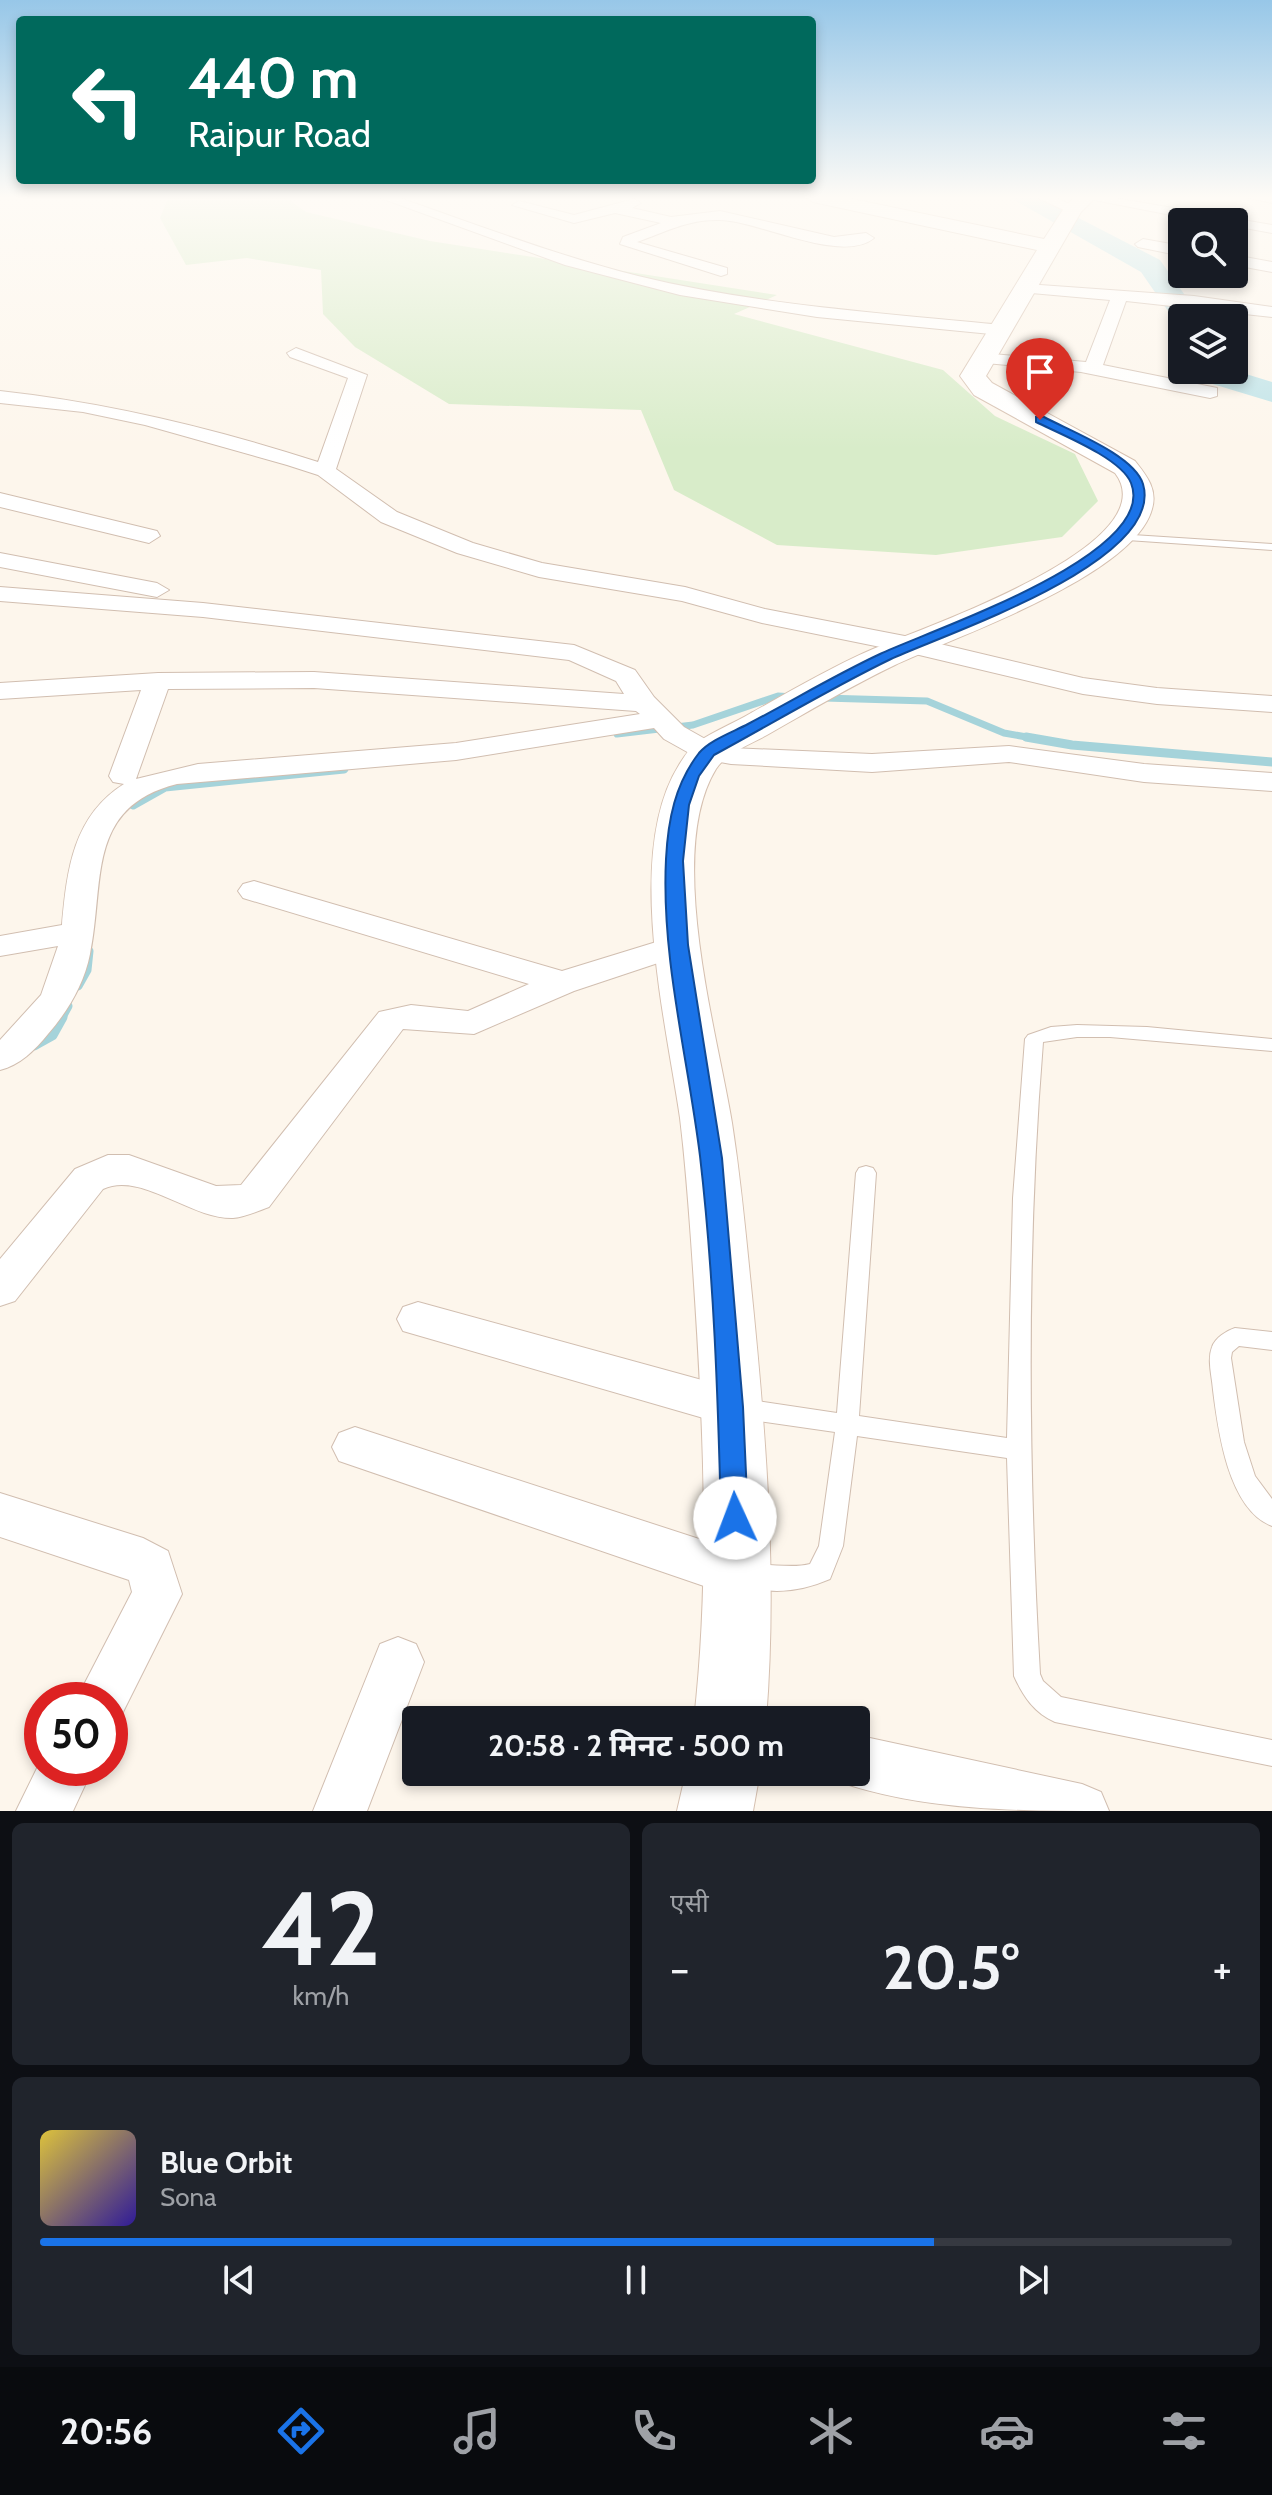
<!DOCTYPE html>
<html lang="hi">
<meta charset="utf-8">
<style>
:root{--surface:#171b24;--page:#20242c;--text:#f1f3f6;--muted:#9ea1a6;--line:#363941;--accent:#1a73e8}
body{margin:0;font-family:Cabin,"Noto Sans Devanagari",sans-serif;background:var(--page);color:var(--text);height:100vh;display:flex;flex-direction:column;font-size:30px;white-space:nowrap}
*{box-sizing:border-box;margin:0}
p{font-size:26px;color:var(--muted)}
.icon{flex:none;width:44px;height:44px;fill:none;stroke:currentColor;stroke-width:2;stroke-linecap:round;stroke-linejoin:round}
.map{position:relative;height:1811px;overflow:hidden}
.details{display:flex;flex-direction:column;gap:12px;padding:12px;background:#0d0f14;flex:1}
.details>*{flex:none}
.guide{position:absolute;left:16px;top:16px;width:800px;height:168px;border-radius:8px;box-shadow:0 4px 12px #0003;background:#00695c;color:#fff;overflow:hidden}
.fabs{position:absolute;left:1168px;top:208px;display:grid;gap:16px}
.fabs a{display:grid;place-items:center;width:80px;height:80px;border-radius:8px;background:var(--surface);box-shadow:0 4px 12px #0003;font-size:40px}
.speed{position:absolute;left:24px;top:1682px;display:flex;gap:16px;font-size:40px;font-weight:700;text-align:center}
.speed>*{display:grid;place-content:center;width:104px;height:104px;border-radius:50%;background:var(--surface);box-shadow:0 4px 12px #0003;line-height:1}
.speed .limit{border:12px solid #d22;background:#fff;color:#111}
.pin{position:absolute;display:grid;place-items:center;width:68px;height:68px;color:#fff;margin:-82px -34px;border-radius:50% 50% 50% 0;rotate:-45deg;box-shadow:0 0 8px #0007}
.pin .icon{rotate:45deg}
.me{position:absolute;width:88px;margin:-44px;rotate:358deg;stroke-linejoin:round;filter:drop-shadow(0 0 6px #0008)}
.turn{display:flex;align-items:center;gap:28px;height:168px;padding:0 40px;font-size:36px}
.turn .icon{width:104px;height:104px;stroke-width:2.5}
.turn b{display:block;font-size:56px;line-height:68px}
.big{font-size:60px;font-weight:700;line-height:1.1}
.details .tile{flex:1;display:flex;flex-direction:column;justify-content:center;gap:12px;min-width:0;padding:0 28px;border-radius:12px;background:var(--page)}
.details .dial{align-items:center;gap:0}
.dial b{font-size:104px;line-height:1}
.song{display:flex;align-items:center;gap:24px}
.cover{width:96px;height:96px;border-radius:12px;background:linear-gradient(135deg,hsl(50 70% 55%),hsl(250 70% 35%))}
.played{height:8px;border-radius:4px;background:linear-gradient(90deg,var(--accent) 75%,var(--line) 75%)}
.keys{display:flex;justify-content:space-around;direction:ltr}
.heat{display:flex;justify-content:space-between;align-items:center;font-size:44px;direction:ltr}
.details .tiles{flex:1;display:grid;gap:12px;grid-template-columns:1fr 1fr}
.tile:last-child{grid-column:span 2}
.trip{position:absolute;left:402px;top:1706px;width:468px;height:80px;border-radius:8px;background:var(--surface);box-shadow:0 4px 12px #0003;font-weight:700;line-height:80px;text-align:center}
.tab-bar{display:flex;height:128px;justify-content:space-around;align-items:center;background:#090b0e;color:var(--muted)}
.tab-bar .icon{width:56px;height:56px}
.tab-bar .selected{color:var(--accent)}
.tab-bar b{font-size:36px;color:var(--text)}
.map>svg:first-child{display:block}
</style>
<div class="map">
<svg width="1272" height="1811" viewBox="0 0 1272 1811">
<rect width="100%" height="100%" fill="#fdf6ec"/>
<path fill="#d8ecc9" d="M169,196H284L306,212L430,241L777,295L734,314L943,370L995,416L1075,454L1098,501L1062,537L936,555L777,545L674,490L641,410L449,404L355,347L323,314L321,270L247,258L186,265L160,218Z"/>
<g fill="none" stroke-linecap="round" stroke-linejoin="round">
<path stroke="#a5d3da" stroke-width="7" d="M824,698L927,701L1004,733L1038,739
M617,734L693,725L778,696L793,697"/>
<path stroke="#a5d3da" stroke-width="9" d="M1026,737L1072,745L1272,762
M133,805L165,787L344,769
M78,986L87,970L89,951
M61,1019L68,1006"/>
<path stroke="#a5d3da" stroke-width="11" d="M34,1045L52,1035L62,1017"/>
<path fill="#bfe3e8" fill-rule="evenodd" d="M1007,196H1036L1160,260L1201,318H1182V325L1177,324L1141,272Z
M1198,370H1233L1272,382V402L1206,382Z"/>
<defs>
<path id="lane" d="M1117,534L1272,544V550L1113,539V535Z
M1077,1025L1147,1027L1272,1039V1051L1110,1037H1077L1043,1042C1026,1253 1028,1463 1040,1674L1043,1681L1061,1697L1272,1740V1766L1055,1722C1034,1713 1023,1696 1014,1676L1007,1458L857,1436L843,1546L830,1579C802,1591 770,1596 741,1584L738,1576L741,1568C761,1560 787,1570 810,1564L819,1546L835,1432L744,1419L736,1416L733,1409L736,1402L744,1399L837,1413L856,1173L859,1168L866,1166L873,1168L876,1173L859,1416L1007,1438L1013,1198L1025,1039L1028,1035L1051,1027Z
M1235,1328L1272,1332V1350L1239,1346L1232,1352L1231,1358L1244,1442L1255,1476L1272,1499V1526C1228,1509 1218,1430 1213,1390C1212,1376 1207,1360 1212,1347C1215,1338 1226,1331 1235,1328Z"/>
<path id="street" d="M375,196H394C475,224 555,255 638,276C757,305 880,313 1001,325L1010,330L1001,335L817,317L680,295L565,265Z
M1034,196H1052L1080,209L1068,212Z
M1103,196L1272,225V233L1234,226V222H1207L1079,197Z
M1241,196H1272V203Z
M634,199L641,203L632,208L671,217L720,211L834,237L866,233L874,238C841,265 758,220 719,220C689,219 665,232 637,242L727,268V274L721,276L620,244L623,237L661,223L615,213L574,223L512,205L519,201L574,215Z
M1143,239L1182,246V256L1138,247L1135,244Z
M1234,255L1272,262V272L1234,265Z
M1026,284L1194,296L1272,307V317L1126,301L1103,365L1217,388V396L1210,398L1081,372L975,362V354L981,353L1086,362L1110,300L1020,292V286Z
M296,348L367,375L336,469L397,512L473,543L542,563L685,587L765,609L915,638L1083,678L1157,688L1272,696V712L1157,704L1083,694L915,654L762,623L682,601L539,577L457,553L381,522L318,475L287,465L145,425L83,412L0,403V391C109,403 213,428 318,462L348,378L290,357L287,353Z
M0,493L157,531L160,536L149,543L0,507Z
M0,553L157,583L169,590L157,597L0,567Z
M0,587L203,603L574,645L635,670L654,697L684,727L716,745L731,748L872,754L1009,746L1144,764L1272,773V791L1144,782L1009,762L872,772L731,764L698,758L664,739L654,728L456,760L177,784C85,807 105,883 90,954C84,984 68,1011 48,1034C35,1050 20,1065 0,1070V1040L41,995L58,946L0,956V936L62,925C67,870 73,816 124,784L113,782L109,776L141,690L0,699V683L158,673L314,672L624,694L616,681L569,660L203,617L0,601ZM314,688L636,711L640,714L456,743L198,764L136,779L168,689Z
M254,881L562,971L679,935L691,938L695,945L691,952L574,991L474,1034L403,1029L269,1207C258,1211 245,1217 233,1218C190,1219 141,1171 103,1189L15,1301L0,1306V1259L75,1169L108,1155H129L216,1186L241,1185L379,1012L411,1005L468,1011L529,984L243,898L238,891L243,884Z
M418,1302L731,1388L747,1393L753,1407L747,1421L731,1426L403,1331L397,1319L403,1307Z
M355,1427L736,1551L753,1558L760,1574L753,1590L736,1597L339,1461L332,1447L339,1433Z
M0,1493L143,1538L168,1551L182,1594L120,1718L110,1723V1700H76L132,1592L129,1580L0,1537Z
M398,1637L416,1644L424,1662L367,1811H313L380,1644Z
M856,1735L1082,1784L1101,1792L1109,1811C1018,1811 924,1811 837,1781L833,1772H856Z
M42,1758V1768H93L73,1811H16Z"/>
<path id="secondary" d="M803,196H838L1044,239L1066,205L1077,196H1097L1081,212L986,376L992,383L1135,461C1146,475 1158,489 1152,509C1134,576 954,637 895,665C851,686 809,711 767,735C751,744 726,753 716,769C665,852 717,1031 732,1123C740,1174 745,1225 750,1276C765,1422 778,1573 766,1720H694C712,1562 702,1398 691,1240C688,1199 685,1158 680,1118C666,1021 624,853 679,765C684,757 690,747 698,742C714,731 734,723 751,713C791,691 831,667 873,649C918,629 1170,545 1115,473L974,395L960,376L1037,250L813,202Z
M686,1772H760L753,1811H677Z"/>
</defs>
<use href="#lane" stroke="#d1beb0" stroke-width="2"/>
<use href="#street" stroke="#d1beb0" stroke-width="2"/>
<use href="#secondary" stroke="#d6c0b0" stroke-width="2"/>
<use href="#lane" fill="#fff" fill-rule="evenodd"/>
<use href="#street" fill="#fff" fill-rule="evenodd"/>
<use href="#secondary" fill="#fff" fill-rule="evenodd"/>
</g>
<linearGradient id="sky" x2="0" y2="1"><stop stop-color="#97c7e8"/><stop offset="0.44" stop-color="#fefbf6"/><stop offset="1" stop-color="#fefbf6" stop-opacity="0"/></linearGradient>
<rect width="1272" height="449" fill="url(#sky)"/>
<path fill="#1a73e8" stroke="#114b97" stroke-width="2" d="M1036,417H1044C1070,431 1134,455 1143,484C1166,562 942,635 891,659C831,688 773,723 714,755L699,776L689,805L683,861L688,945L722,1158L743,1407L748,1518L744,1527L735,1531L725,1527L721,1518C718,1398 714,1276 700,1156C688,1058 661,958 666,859C668,820 675,784 699,753C710,740 733,732 748,724C792,701 835,675 880,654C925,632 1160,555 1131,483C1121,458 1060,434 1036,422Z"/>
</svg>
<div class="fabs">
<a><svg class="icon" aria-label="search" viewBox="0 0 24 24"><circle cx="10" cy="10" r="6"/><path d="M15 15l6 6"/></svg></a>
<a><svg class="icon" aria-label="layers" viewBox="0 0 24 24"><path d="M12 4l9 5-9 5-9-5zM3 14l9 5 9-5"/></svg></a>
</div>
<div class="speed"><div class="limit">50</div></div>
<div class="pin" style="left:1040px;top:420px;background:#d93025"><svg class="icon" aria-label="arrive" viewBox="0 0 24 24"><path d="M6 21V4h12l-3 4 3 4H6"/></svg></div>
<svg class="me" style="left:735px;top:1518px" viewBox="-20 -20 40 40"><circle r="19" fill="#fff"/><path d="M0-13L10 11 0 6-10 11z" fill="#1a73e8"/></svg>
<div class="trip">20:58 · 2 मिनट · 500 m</div>
<div class="guide">
<div class="turn"><svg class="icon" aria-label="left" viewBox="0 0 24 24"><path d="M17 20v-9H6M10 6l-5 5 5 5"/></svg><div><b>440 m</b>Raipur Road</div></div>
</div>
</div>
<section class="details">
<div class="tiles">
<div class="tile dial"><b>42</b><p>km/h</p></div>
<div class="tile"><p>एसी</p>
<div class="heat"><a>−</a><b class="big">20.5°</b><a>+</a></div>
</div>
<div class="tile">
<div class="song"><i class="cover"></i><div><b>Blue Orbit</b><p>Sona</p></div></div>
<div class="played"></div>
<div class="keys"><svg class="icon" aria-label="previous" viewBox="0 0 24 24"><path d="M18 5L8 12l10 7zM5 5v14"/></svg><svg class="icon" aria-label="pause" viewBox="0 0 24 24"><path d="M8 5v14M16 5v14"/></svg><svg class="icon" aria-label="next" viewBox="0 0 24 24"><path d="M6 5l10 7-10 7zM19 5v14"/></svg></div>
</div>
</div>
</section>
<nav class="tab-bar">
<b>20:56</b>
<svg class="icon selected" aria-label="directions" viewBox="0 0 24 24"><path d="M12 3l9 9-9 9-9-9zM9 14v-3h6M13 9l2 2-2 2"/></svg>
<svg class="icon" aria-label="music" viewBox="0 0 24 24"><path d="M9 18V5l10-2v13"/><circle cx="6" cy="18" r="3"/><circle cx="16" cy="16" r="3"/></svg>
<svg class="icon" aria-label="phone" viewBox="0 0 24 24"><path d="M5 4h4l2 5-3 2q2 4 5 5l2-3 5 2v4C11 20 4 13 5 4z"/></svg>
<svg class="icon" aria-label="climate" viewBox="0 0 24 24"><path d="M12 3v18M4 7l16 10M4 17L20 7"/></svg>
<svg class="icon" aria-label="car" viewBox="0 0 24 24"><path d="M5 17H2v-5l4-1 3-4h7l3 4 3 1v5h-3M9 17h6M6 11h13"/><circle cx="7" cy="17" r="2"/><circle cx="17" cy="17" r="2"/></svg>
<svg class="icon" aria-label="filters" viewBox="0 0 24 24"><path d="M4 7h16M4 17h16"/><circle cx="9" cy="7" r="2"/><circle cx="15" cy="17" r="2"/></svg>
</nav>
